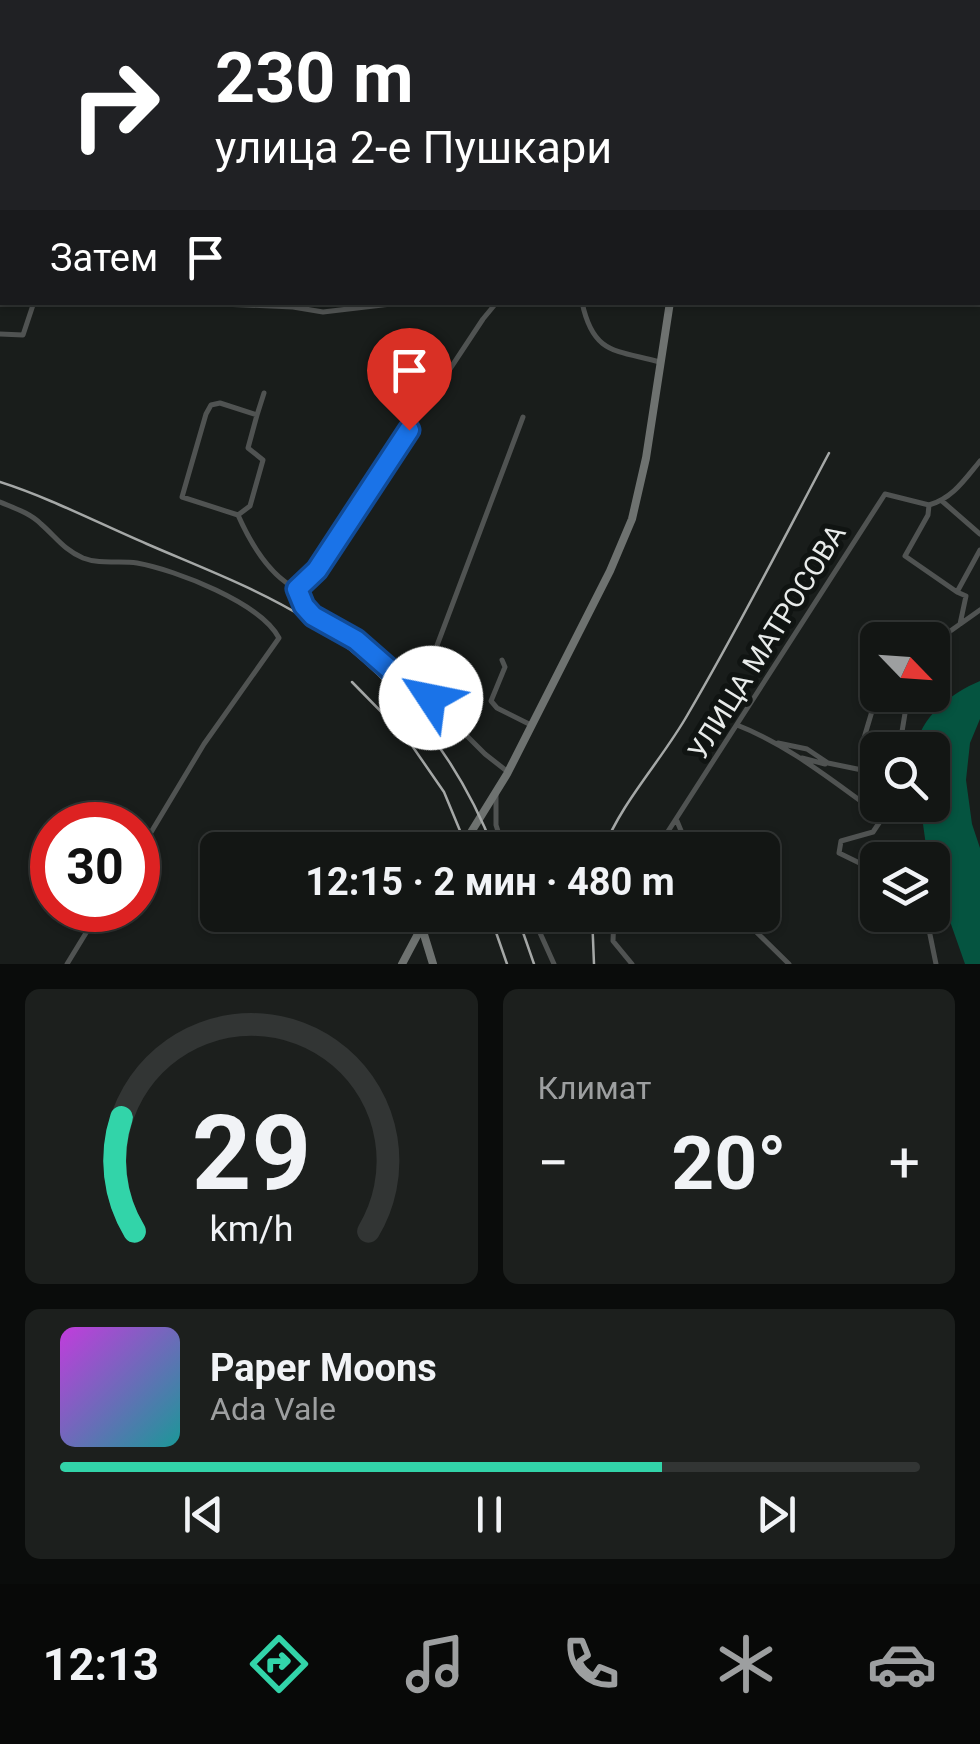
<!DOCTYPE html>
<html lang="ru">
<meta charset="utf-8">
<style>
:root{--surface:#131614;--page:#1c1f1d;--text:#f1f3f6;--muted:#9d9fa0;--line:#323534;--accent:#32d4a9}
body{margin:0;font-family:Roboto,sans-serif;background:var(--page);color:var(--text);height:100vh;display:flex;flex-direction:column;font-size:38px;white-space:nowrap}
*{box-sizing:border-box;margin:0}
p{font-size:32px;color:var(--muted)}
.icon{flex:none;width:55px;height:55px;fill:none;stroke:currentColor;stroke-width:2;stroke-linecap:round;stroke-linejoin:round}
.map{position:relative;height:964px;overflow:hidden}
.side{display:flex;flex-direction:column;gap:25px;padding:25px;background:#0a0c0b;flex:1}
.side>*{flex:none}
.hud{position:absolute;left:0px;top:0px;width:980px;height:305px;box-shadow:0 2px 8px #0004,0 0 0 2px var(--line);background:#202124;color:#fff;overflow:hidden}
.needle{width:65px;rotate:115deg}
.fabs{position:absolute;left:860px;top:622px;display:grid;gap:20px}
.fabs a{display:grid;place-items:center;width:90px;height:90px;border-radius:15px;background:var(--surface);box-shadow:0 2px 8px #0004,0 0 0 2px var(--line);font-size:50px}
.speed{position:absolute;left:30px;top:802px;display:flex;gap:20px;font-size:50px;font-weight:700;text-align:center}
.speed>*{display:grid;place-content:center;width:130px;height:130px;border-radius:50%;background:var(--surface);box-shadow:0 2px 8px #0004,0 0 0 2px var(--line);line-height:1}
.speed .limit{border:15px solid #d22;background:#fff;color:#111}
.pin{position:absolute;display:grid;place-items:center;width:85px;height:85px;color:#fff;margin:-102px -42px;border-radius:50% 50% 50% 0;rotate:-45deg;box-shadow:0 0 10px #0007}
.pin .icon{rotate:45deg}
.me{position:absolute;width:110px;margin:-55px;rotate:304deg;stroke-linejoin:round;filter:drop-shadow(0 0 8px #0008)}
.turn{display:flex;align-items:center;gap:35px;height:210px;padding:0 50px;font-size:45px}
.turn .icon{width:130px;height:130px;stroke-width:2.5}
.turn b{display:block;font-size:70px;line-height:85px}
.then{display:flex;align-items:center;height:95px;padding:0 50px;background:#0003;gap:20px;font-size:38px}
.big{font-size:75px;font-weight:700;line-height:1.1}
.side .tile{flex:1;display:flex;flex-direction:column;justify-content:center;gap:15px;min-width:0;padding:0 35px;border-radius:15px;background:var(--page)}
.side .dial{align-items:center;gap:0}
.dial svg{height:260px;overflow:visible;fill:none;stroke:var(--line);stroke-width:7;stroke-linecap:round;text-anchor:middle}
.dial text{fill:var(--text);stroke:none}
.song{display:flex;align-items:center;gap:30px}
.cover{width:120px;height:120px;border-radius:15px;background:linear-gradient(135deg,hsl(290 70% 55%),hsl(180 70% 35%))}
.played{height:10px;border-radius:5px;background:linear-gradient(90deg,var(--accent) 70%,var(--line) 70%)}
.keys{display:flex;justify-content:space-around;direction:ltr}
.heat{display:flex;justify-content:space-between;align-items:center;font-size:55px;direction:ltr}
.side .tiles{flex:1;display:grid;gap:25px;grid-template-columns:1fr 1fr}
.tile:last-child{grid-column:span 2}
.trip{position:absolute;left:200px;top:832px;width:580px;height:100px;border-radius:15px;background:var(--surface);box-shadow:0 2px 8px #0004,0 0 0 2px var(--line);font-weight:700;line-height:100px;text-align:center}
.tab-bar{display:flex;height:160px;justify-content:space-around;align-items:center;background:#080908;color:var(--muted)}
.tab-bar .icon{width:70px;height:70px}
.tab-bar .active{color:var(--accent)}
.tab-bar b{font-size:45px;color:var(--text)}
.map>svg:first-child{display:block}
</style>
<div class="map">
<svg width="980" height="964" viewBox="0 0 980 964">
<rect width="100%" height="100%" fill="#191d1b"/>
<path fill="#055440" d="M980,681V719L970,743L966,780L972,824L980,848V964H965L933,873L932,860H928L923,824L915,805H932V750H915C920,717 951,693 980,681Z"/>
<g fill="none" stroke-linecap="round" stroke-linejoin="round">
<path stroke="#505352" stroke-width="5" d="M690,2L691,0
M697,2L698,0
M978,222L980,224
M174,302L293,307L323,312L408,302
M582,302C593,355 616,350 660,362
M0,334L23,335L34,302
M257,415L264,393
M980,461C965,479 953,498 929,505L928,515L905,556L957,592L980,550
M942,501L980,534
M0,502C14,508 30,513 41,524C56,537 64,550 83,558C101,565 119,560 137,563C176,570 261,603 279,638L204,744L138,854
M238,515L250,506L263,460L248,448L257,415L220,403L211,405L206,414L182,497L238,515C250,542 270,576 297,589
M297,589L317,570L483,319L497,302
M297,589L303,607L313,616L356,640L404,682L429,692
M957,592L966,596L960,624
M932,644L980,610
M502,660L505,667L491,701L497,708L531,725
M431,697L425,682L427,672L523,417
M432,701L485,754L508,772
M737,725C791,746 836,784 883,817L873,832L841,841L839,853L878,872
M778,743L807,749L828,763L862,770L869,765L870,758
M861,748L878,691
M899,750L908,695
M802,758L825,764
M496,794V825L504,850
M883,817L888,805
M677,821L689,850
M669,835L687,848
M656,850L885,494L929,505
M532,915L554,964
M614,915L613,941L632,964
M739,915L789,964
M926,915L936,964
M67,964L100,910"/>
<path stroke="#6e7270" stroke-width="8" d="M678,0V2
M0,78L2,77
M460,850L507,774L610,571L632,519L646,458L670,302
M422,928L433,964
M402,964L428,915"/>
<path stroke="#a5a8a7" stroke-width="2.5" d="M0,482C50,498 98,523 147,544C200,567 256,588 305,618C391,670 458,757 494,850
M352,682L406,737L444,792L468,850
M603,850C622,801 662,760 688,714C738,629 783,540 829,453
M490,915L507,964
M517,915L534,964
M592,915L594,964"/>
</g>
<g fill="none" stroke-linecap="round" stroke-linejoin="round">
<defs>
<path id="route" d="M409,430L317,570L297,589L304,606L313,616L356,640L404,682L429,692L431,698"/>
</defs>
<use href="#route" stroke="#114b97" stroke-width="25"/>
<use href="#route" stroke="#1a73e8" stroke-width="18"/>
</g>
<g text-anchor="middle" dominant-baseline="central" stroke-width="10" stroke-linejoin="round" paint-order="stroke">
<g font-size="28" fill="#e8ebea" stroke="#101412">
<text transform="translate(767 642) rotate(-58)">УЛИЦА МАТРОСОВА</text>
</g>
</g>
</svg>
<div class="fabs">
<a><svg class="needle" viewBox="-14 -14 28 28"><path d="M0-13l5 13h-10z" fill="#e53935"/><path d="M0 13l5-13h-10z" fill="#9d9fa0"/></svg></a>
<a><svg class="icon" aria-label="search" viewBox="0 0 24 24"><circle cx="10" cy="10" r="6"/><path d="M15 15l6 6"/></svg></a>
<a><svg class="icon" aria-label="layers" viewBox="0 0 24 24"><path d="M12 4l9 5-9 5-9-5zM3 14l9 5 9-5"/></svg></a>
</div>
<div class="speed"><div class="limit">30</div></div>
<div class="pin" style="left:409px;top:430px;background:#d93025"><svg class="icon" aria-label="arrive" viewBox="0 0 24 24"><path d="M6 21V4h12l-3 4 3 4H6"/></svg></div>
<svg class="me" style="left:431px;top:698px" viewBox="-20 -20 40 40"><circle r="19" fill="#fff"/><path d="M0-13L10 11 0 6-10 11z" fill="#1a73e8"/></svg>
<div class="trip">12:15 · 2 мин · 480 m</div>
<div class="hud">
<div class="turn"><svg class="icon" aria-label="right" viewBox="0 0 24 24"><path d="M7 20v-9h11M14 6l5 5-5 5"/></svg><div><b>230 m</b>улица 2-е Пушкари</div></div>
<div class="then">Затем<svg class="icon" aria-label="arrive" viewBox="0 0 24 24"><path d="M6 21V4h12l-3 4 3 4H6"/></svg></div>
</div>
</div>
<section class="side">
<div class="tiles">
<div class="tile dial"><svg viewBox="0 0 100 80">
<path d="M14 69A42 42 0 1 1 86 69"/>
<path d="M14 69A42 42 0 0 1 10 34" stroke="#32d4a9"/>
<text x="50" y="56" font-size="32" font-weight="700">29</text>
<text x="50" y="72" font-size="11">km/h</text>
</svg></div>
<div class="tile"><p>Климат</p>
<div class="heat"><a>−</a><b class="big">20°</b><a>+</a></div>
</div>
<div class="tile">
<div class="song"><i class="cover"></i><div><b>Paper Moons</b><p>Ada Vale</p></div></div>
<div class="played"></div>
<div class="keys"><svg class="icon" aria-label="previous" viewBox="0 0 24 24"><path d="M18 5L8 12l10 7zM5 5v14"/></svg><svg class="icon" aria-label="pause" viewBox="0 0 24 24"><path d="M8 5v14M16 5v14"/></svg><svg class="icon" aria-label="next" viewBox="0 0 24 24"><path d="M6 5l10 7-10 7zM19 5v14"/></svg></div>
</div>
</div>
</section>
<nav class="tab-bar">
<b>12:13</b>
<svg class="icon active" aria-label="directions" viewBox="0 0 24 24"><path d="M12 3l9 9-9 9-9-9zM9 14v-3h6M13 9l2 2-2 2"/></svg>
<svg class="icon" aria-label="music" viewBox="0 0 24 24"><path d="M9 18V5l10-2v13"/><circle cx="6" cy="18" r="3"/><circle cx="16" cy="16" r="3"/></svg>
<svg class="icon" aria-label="phone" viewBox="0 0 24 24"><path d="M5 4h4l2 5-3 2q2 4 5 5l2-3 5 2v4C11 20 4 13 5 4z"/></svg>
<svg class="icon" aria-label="climate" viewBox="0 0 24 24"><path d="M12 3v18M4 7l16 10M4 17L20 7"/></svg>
<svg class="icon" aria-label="car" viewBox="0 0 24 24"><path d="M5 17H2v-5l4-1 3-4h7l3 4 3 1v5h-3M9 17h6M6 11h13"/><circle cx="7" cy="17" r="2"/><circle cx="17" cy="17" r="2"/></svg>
</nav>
